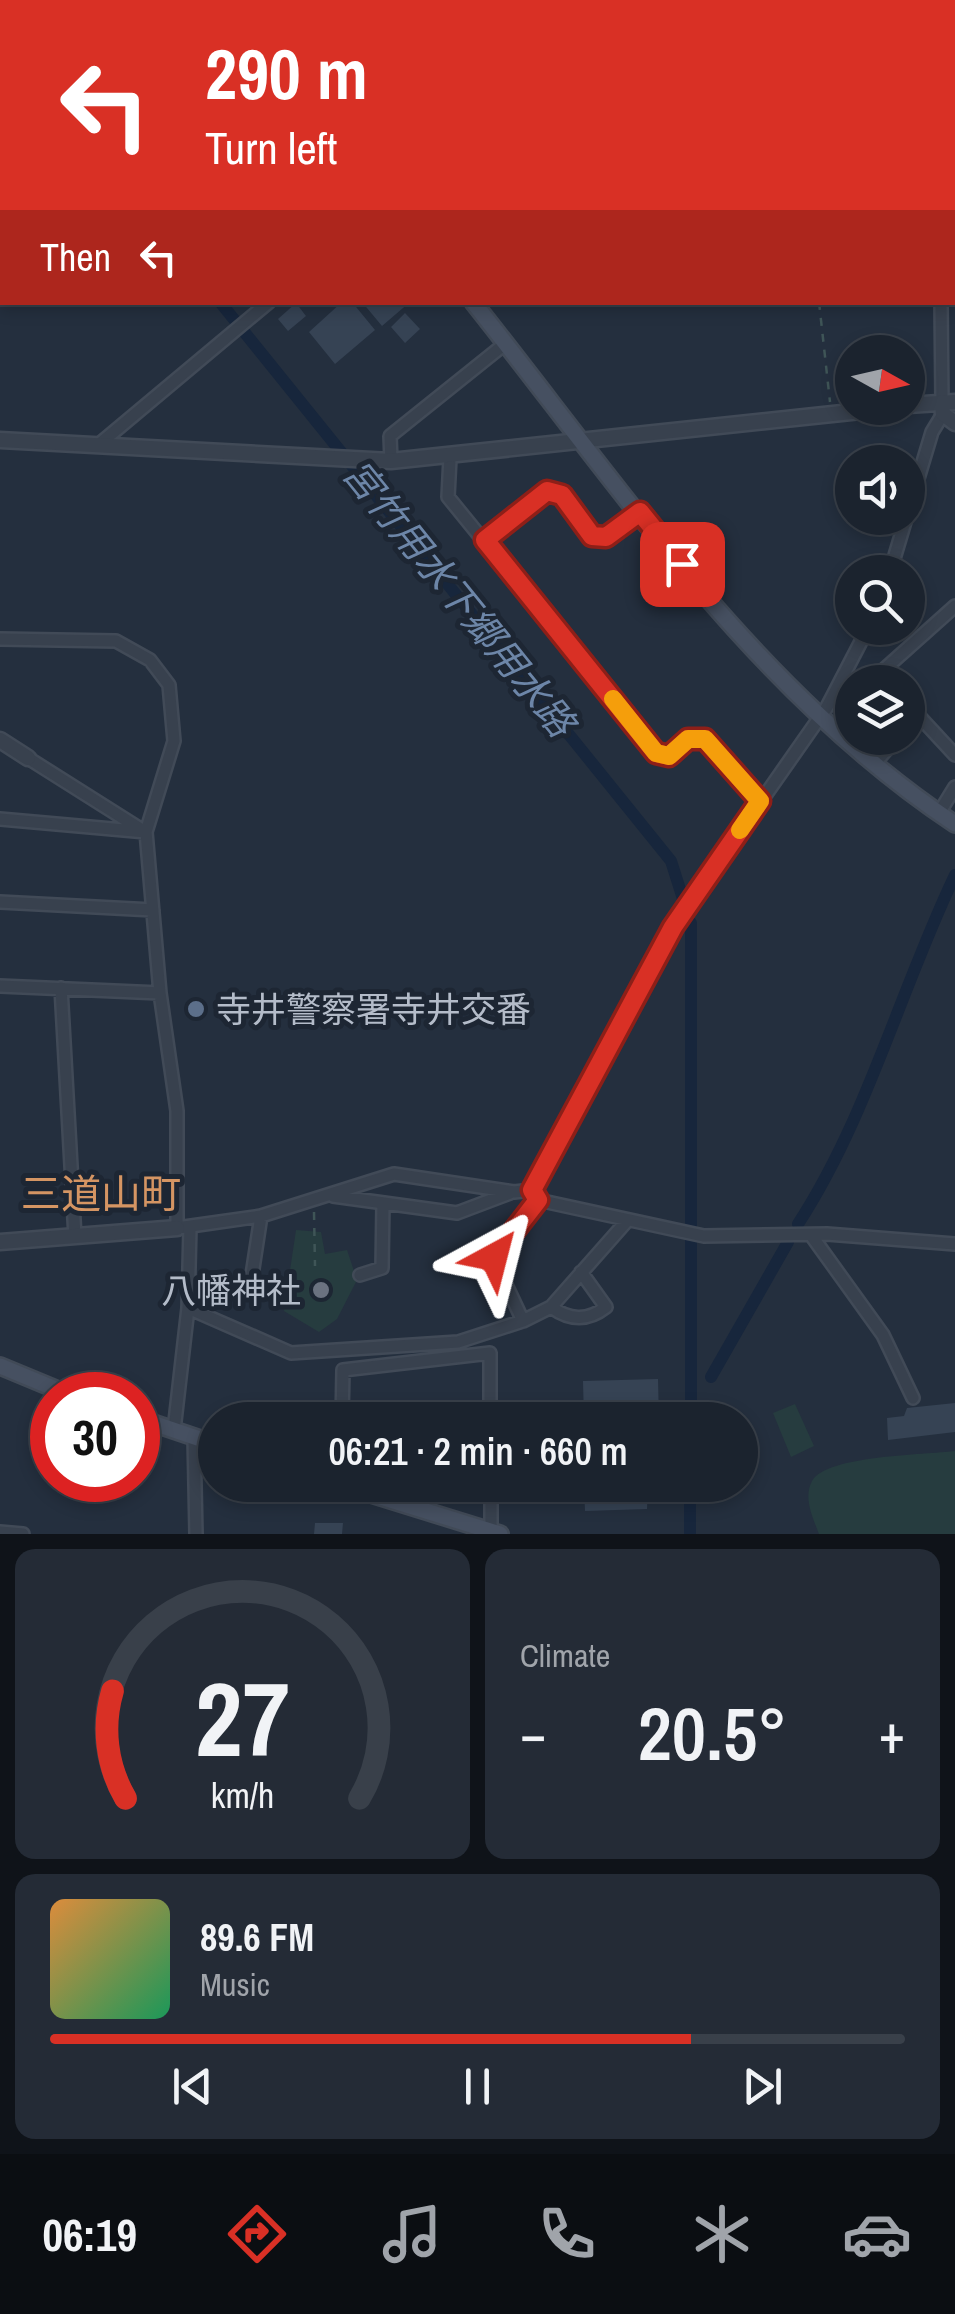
<!DOCTYPE html>
<meta charset="utf-8">
<style>
:root{--surface:#1b232e;--page:#242b36;--text:#f1f3f6;--muted:#a0a4aa;--line:#39404a;--accent:#d93025}
body{margin:0;font-family:"Archivo Narrow","Noto Sans JP",sans-serif;background:var(--page);color:var(--text);height:100vh;display:flex;flex-direction:column;font-size:38px;white-space:nowrap}
*{box-sizing:border-box;margin:0}
p{font-size:32px;color:var(--muted)}
.icon{flex:none;width:55px;height:55px;fill:none;stroke:currentColor;stroke-width:2;stroke-linecap:round;stroke-linejoin:round}
.map{position:relative;height:1534px;overflow:hidden}
.drawer{display:flex;flex-direction:column;gap:15px;padding:15px;background:#0f1319;flex:1}
.drawer>*{flex:none}
.banner{position:absolute;left:0px;top:0px;width:955px;height:305px;box-shadow:0 5px 15px #0003,0 0 0 2px var(--line);background:#d93025;color:#fff;overflow:hidden}
.needle{width:65px;rotate:98deg}
.fabs{position:absolute;left:835px;top:335px;display:grid;gap:20px}
.fabs a{display:grid;place-items:center;width:90px;height:90px;border-radius:50%;background:var(--surface);box-shadow:0 5px 15px #0003,0 0 0 2px var(--line);font-size:50px}
.speed{position:absolute;left:30px;top:1372px;display:flex;gap:20px;font-size:50px;font-weight:700;text-align:center}
.speed>*{display:grid;place-content:center;width:130px;height:130px;border-radius:50%;background:var(--surface);box-shadow:0 5px 15px #0003,0 0 0 2px var(--line);line-height:1}
.speed .limit{border:15px solid #d22;background:#fff;color:#111}
.pin{position:absolute;display:grid;place-items:center;width:85px;height:85px;color:#fff;margin:-42px;border-radius:20px;box-shadow:0 5px 15px #0006}
.me{position:absolute;width:110px;margin:-55px;rotate:38deg;stroke-linejoin:round;filter:drop-shadow(0 0 8px #0008)}
.turn{display:flex;align-items:center;gap:35px;height:210px;padding:0 40px;font-size:45px}
.turn .icon{width:130px;height:130px;stroke-width:2.5}
.turn b{display:block;font-size:70px;line-height:85px}
.then{display:flex;align-items:center;height:95px;padding:0 40px;background:#0003;gap:20px;font-size:38px}
.big{font-size:75px;font-weight:600;line-height:1.1}
.drawer .tile{flex:1;display:flex;flex-direction:column;justify-content:center;gap:15px;min-width:0;padding:0 35px;border-radius:20px;background:var(--page)}
.drawer .dial{align-items:center;gap:0}
.dial svg{height:260px;overflow:visible;fill:none;stroke:var(--line);stroke-width:7;stroke-linecap:round;text-anchor:middle}
.dial text{fill:var(--text);stroke:none}
.song{display:flex;align-items:center;gap:30px}
.cover{width:120px;height:120px;border-radius:15px;background:linear-gradient(135deg,hsl(30 70% 55%),hsl(150 70% 35%))}
.played{height:10px;border-radius:5px;background:linear-gradient(90deg,var(--accent) 75%,var(--line) 75%)}
.keys{display:flex;justify-content:space-around;direction:ltr}
.heat{display:flex;justify-content:space-between;align-items:center;font-size:55px;direction:ltr}
.drawer .tiles{flex:1;display:grid;gap:15px;grid-template-columns:1fr 1fr}
.tile:last-child{grid-column:span 2}
.trip{position:absolute;left:198px;top:1402px;width:560px;height:100px;border-radius:50px;background:var(--surface);box-shadow:0 5px 15px #0003,0 0 0 2px var(--line);font-weight:600;line-height:100px;text-align:center}
.tab-bar{display:flex;height:160px;justify-content:space-around;align-items:center;background:#0b0e12;color:var(--muted)}
.tab-bar .icon{width:70px;height:70px}
.tab-bar .active{color:var(--accent)}
.tab-bar b{font-size:45px;color:var(--text)}
.map>svg:first-child{display:block}
</style>
<div class="map">
<svg width="955" height="1534" viewBox="0 0 955 1534">
<rect width="100%" height="100%" fill="#242f3e"/>
<path fill="#263c3f" d="M296,1230L321,1232L325,1254L347,1250L357,1280L337,1319L319,1332L284,1311Z
M795,1404L814,1446L791,1457L773,1413Z
M955,1451V1534H819C813,1518 803,1498 812,1481C827,1455 925,1455 955,1451Z"/>
<g fill="none" stroke-linecap="round" stroke-linejoin="round">
<path stroke="#17263c" stroke-width="12" d="M0,30L2,33
M220,302L671,861L684,902
M798,1224C867,1118 900,990 955,875
M711,1377L788,1242
M691,1420V923
M690,1534V1485"/>
</g>
<path fill="#364354" d="M342,302H352L375,330L335,364L309,332Z
M362,302H410L382,326Z
M296,303L306,316L288,331L278,319Z
M405,313L420,329L405,343L391,327Z
M658,1379L659,1420H584L583,1381Z
M955,1403V1432L888,1440L887,1418L904,1416L907,1408Z
M584,1485H648L647,1509L585,1511Z
M315,1523H343L342,1534H314Z"/>
<g fill="none" stroke-linecap="round" stroke-linejoin="round">
<defs>
<path id="minor" d="M783,0V2
M952,69L955,44
M941,302L942,402
M97,446L269,302
M450,458L448,497L656,753L669,757L688,739H705L760,801
M391,461L390,436L506,343
M485,540L547,491L562,495L591,536L606,537L640,512
M890,572L932,432L943,414
M0,639L116,641L150,660L169,685L174,741L146,832L160,993L177,1111V1228L261,1216L394,1174L514,1192L532,1190
M870,682L955,606
M908,725L917,714L955,755
M28,758L142,830
M874,764L897,738
M939,813L955,787
M0,819L146,832
M0,902L153,910
M0,986L160,993
M61,988L75,1237
M532,1190L673,927L827,707L868,628
M532,1190L538,1200L704,1236L827,1234L955,1244
M333,1196L457,1213L510,1193
M811,1235L883,1335L913,1398
M252,1275L261,1216
M360,1275L382,1268L383,1203
M551,1307C569,1320 587,1322 606,1307L581,1272
M188,1308L291,1353L458,1342L523,1321L551,1307L626,1222
M523,1321L493,1257L538,1200
M342,1420L343,1370L490,1353V1420
M174,1430L188,1308L190,1227
M194,1437L196,1534
M491,1485V1531
M0,1532L23,1534"/>
<path id="tertiary" d="M942,402L943,414L955,423
M908,405L955,402
M0,440L391,461L889,408
M0,740L28,758
M0,1242L177,1228"/>
<path id="secondary" d="M227,0L229,2
M473,302C620,487 756,692 955,824
M0,1366L70,1395
M138,1418L215,1444
M342,1485L500,1534"/>
</defs>
<use href="#minor" stroke="#414a57" stroke-width="16"/>
<use href="#tertiary" stroke="#414a57" stroke-width="19"/>
<use href="#secondary" stroke="#414a57" stroke-width="20"/>
<path stroke="#3f5557" stroke-width="2.5" stroke-dasharray="8 8" stroke-linecap="butt" d="M427,0V2
M382,2L407,0
M819,302L830,402
M314,1212L315,1266"/>
<use href="#minor" stroke="#38414e" stroke-width="11"/>
<use href="#tertiary" stroke="#38414e" stroke-width="14"/>
<use href="#secondary" stroke="#465061" stroke-width="15"/>
</g>
<g fill="none" stroke-linecap="round" stroke-linejoin="round">
<defs>
<path id="route" d="M494,1257L538,1200L532,1190L673,927L760,801L705,739H688L669,756L656,753L485,540L547,491L562,495L592,536L606,537L640,512L682,564"/>
</defs>
<use href="#route" stroke="#8d1f18" stroke-width="25"/>
<use href="#route" stroke="#d93025" stroke-width="18"/>
<path stroke="#f59e0b" stroke-width="18" d="M613,699L656,753L669,756L688,739H705L760,801L740,830"/>
</g>
<circle fill="#5c6f8a" stroke="#1d2633" stroke-width="4" cx="196" cy="1009" r="10"/>
<circle fill="#6b7280" stroke="#1d2633" stroke-width="4" cx="321" cy="1290" r="10"/>
<g text-anchor="middle" dominant-baseline="central" stroke-width="10" stroke-linejoin="round" paint-order="stroke">
<g font-size="35" fill="#b4bcc9" stroke="#1d2633" text-anchor="start">
<text x="216" y="1009">寺井警察署寺井交番</text>
<text x="301" y="1290" text-anchor="end">八幡神社</text>
</g>
<g font-size="38" font-style="italic" fill="#6d86a8" stroke="#1d2633">
<text transform="translate(459 598) rotate(51)">宮竹用水下郷用水路</text>
</g>
<g font-size="40" fill="#d59563" stroke="#1d2633">
<text x="101" y="1193">三道山町</text>
</g>
</g>
</svg>
<div class="fabs">
<a><svg class="needle" viewBox="-14 -14 28 28"><path d="M0-13l5 13h-10z" fill="#e53935"/><path d="M0 13l5-13h-10z" fill="#a0a4aa"/></svg></a>
<a><svg class="icon" aria-label="sound" viewBox="0 0 24 24"><path d="M4 9h4l5-4v14l-5-4H4zM17 9q2 3 0 6"/></svg></a>
<a><svg class="icon" aria-label="search" viewBox="0 0 24 24"><circle cx="10" cy="10" r="6"/><path d="M15 15l6 6"/></svg></a>
<a><svg class="icon" aria-label="layers" viewBox="0 0 24 24"><path d="M12 4l9 5-9 5-9-5zM3 14l9 5 9-5"/></svg></a>
</div>
<div class="speed"><div class="limit">30</div></div>
<div class="pin" style="left:682px;top:564px;background:#d93025"><svg class="icon" aria-label="arrive" viewBox="0 0 24 24"><path d="M6 21V4h12l-3 4 3 4H6"/></svg></div>
<svg class="me" style="left:494px;top:1257px" viewBox="-20 -20 40 40"><path d="M0-17L14 15 0 8-14 15z" fill="#d93025" stroke="#fff" stroke-width="4"/></svg>
<div class="trip">06:21 · 2 min · 660 m</div>
<div class="banner">
<div class="turn"><svg class="icon" aria-label="left" viewBox="0 0 24 24"><path d="M17 20v-9H6M10 6l-5 5 5 5"/></svg><div><b>290 m</b>Turn left</div></div>
<div class="then">Then<svg class="icon" aria-label="left" viewBox="0 0 24 24"><path d="M17 20v-9H6M10 6l-5 5 5 5"/></svg></div>
</div>
</div>
<section class="drawer">
<div class="tiles">
<div class="tile dial"><svg viewBox="0 0 100 80">
<path d="M14 69A42 42 0 1 1 86 69"/>
<path d="M14 69A42 42 0 0 1 10 36" stroke="#d93025"/>
<text x="50" y="56" font-size="32" font-weight="700">27</text>
<text x="50" y="72" font-size="11">km/h</text>
</svg></div>
<div class="tile"><p>Climate</p>
<div class="heat"><a>−</a><b class="big">20.5°</b><a>+</a></div>
</div>
<div class="tile">
<div class="song"><i class="cover"></i><div><b>89.6 FM</b><p>Music</p></div></div>
<div class="played"></div>
<div class="keys"><svg class="icon" aria-label="previous" viewBox="0 0 24 24"><path d="M18 5L8 12l10 7zM5 5v14"/></svg><svg class="icon" aria-label="pause" viewBox="0 0 24 24"><path d="M8 5v14M16 5v14"/></svg><svg class="icon" aria-label="next" viewBox="0 0 24 24"><path d="M6 5l10 7-10 7zM19 5v14"/></svg></div>
</div>
</div>
</section>
<nav class="tab-bar">
<b>06:19</b>
<svg class="icon active" aria-label="directions" viewBox="0 0 24 24"><path d="M12 3l9 9-9 9-9-9zM9 14v-3h6M13 9l2 2-2 2"/></svg>
<svg class="icon" aria-label="music" viewBox="0 0 24 24"><path d="M9 18V5l10-2v13"/><circle cx="6" cy="18" r="3"/><circle cx="16" cy="16" r="3"/></svg>
<svg class="icon" aria-label="phone" viewBox="0 0 24 24"><path d="M5 4h4l2 5-3 2q2 4 5 5l2-3 5 2v4C11 20 4 13 5 4z"/></svg>
<svg class="icon" aria-label="climate" viewBox="0 0 24 24"><path d="M12 3v18M4 7l16 10M4 17L20 7"/></svg>
<svg class="icon" aria-label="car" viewBox="0 0 24 24"><path d="M5 17H2v-5l4-1 3-4h7l3 4 3 1v5h-3M9 17h6M6 11h13"/><circle cx="7" cy="17" r="2"/><circle cx="17" cy="17" r="2"/></svg>
</nav>
